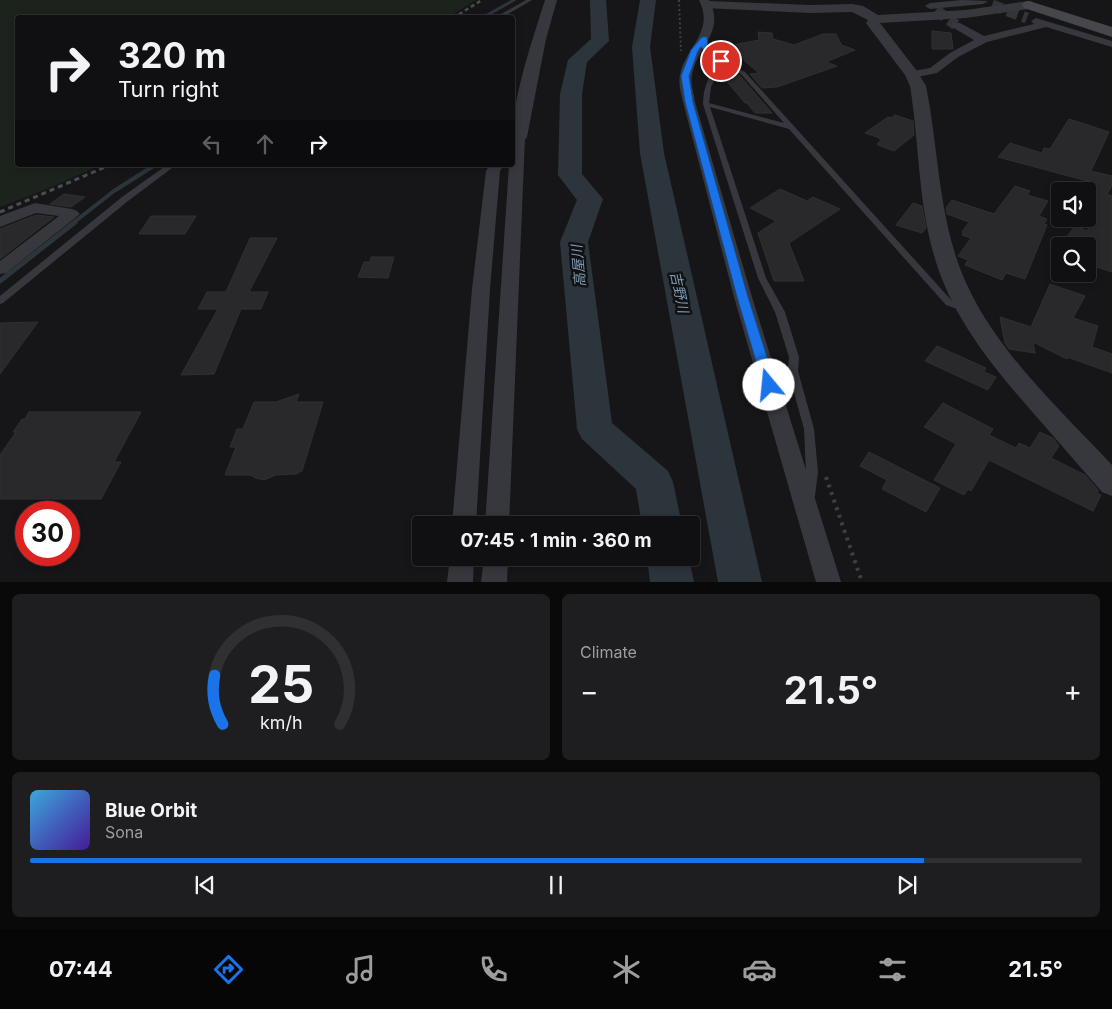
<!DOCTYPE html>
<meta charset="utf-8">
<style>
:root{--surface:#101012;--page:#1e1e20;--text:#f1f3f6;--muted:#9c9d9f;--line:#303032;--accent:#1a73e8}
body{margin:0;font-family:Inter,"Noto Sans JP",sans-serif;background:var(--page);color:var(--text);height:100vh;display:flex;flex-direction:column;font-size:19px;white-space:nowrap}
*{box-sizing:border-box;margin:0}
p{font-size:16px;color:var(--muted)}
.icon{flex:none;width:28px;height:28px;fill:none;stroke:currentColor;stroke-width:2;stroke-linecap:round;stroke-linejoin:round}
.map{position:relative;height:582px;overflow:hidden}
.drawer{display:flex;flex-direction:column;gap:12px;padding:12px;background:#09090a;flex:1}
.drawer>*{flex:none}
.banner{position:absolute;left:15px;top:15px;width:500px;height:152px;border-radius:5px;box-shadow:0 2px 8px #0003,0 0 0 1px var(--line);background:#101012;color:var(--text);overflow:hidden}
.fabs{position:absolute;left:1051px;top:182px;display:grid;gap:10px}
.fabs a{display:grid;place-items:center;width:45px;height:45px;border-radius:5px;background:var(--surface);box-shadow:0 2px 8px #0003,0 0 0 1px var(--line);font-size:25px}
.speed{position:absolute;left:15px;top:501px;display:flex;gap:10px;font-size:25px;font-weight:700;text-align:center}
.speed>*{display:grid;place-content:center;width:65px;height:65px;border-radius:50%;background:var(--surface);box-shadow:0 2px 8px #0003,0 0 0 1px var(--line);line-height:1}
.speed .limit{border:8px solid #d22;background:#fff;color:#111}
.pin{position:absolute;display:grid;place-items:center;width:42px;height:42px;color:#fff;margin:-21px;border:2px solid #fff;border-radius:50%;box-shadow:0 1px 5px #0007}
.me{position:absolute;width:55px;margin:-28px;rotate:343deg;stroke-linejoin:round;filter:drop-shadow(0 0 4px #0008)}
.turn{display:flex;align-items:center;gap:18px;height:105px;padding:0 20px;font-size:22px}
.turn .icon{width:65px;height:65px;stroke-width:2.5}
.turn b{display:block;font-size:35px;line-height:42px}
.lanes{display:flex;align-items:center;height:48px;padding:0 20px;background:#0003;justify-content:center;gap:25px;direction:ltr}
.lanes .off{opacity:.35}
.big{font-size:38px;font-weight:700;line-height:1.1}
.drawer .card{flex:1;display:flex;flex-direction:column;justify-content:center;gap:8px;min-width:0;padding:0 18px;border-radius:8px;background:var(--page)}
.drawer .dial{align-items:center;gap:0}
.dial svg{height:130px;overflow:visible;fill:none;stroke:var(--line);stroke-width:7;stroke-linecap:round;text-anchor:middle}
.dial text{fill:var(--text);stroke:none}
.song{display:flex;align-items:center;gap:15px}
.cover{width:60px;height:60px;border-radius:8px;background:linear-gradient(135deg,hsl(200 70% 55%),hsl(260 70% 35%))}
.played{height:5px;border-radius:2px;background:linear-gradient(90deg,var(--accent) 85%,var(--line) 85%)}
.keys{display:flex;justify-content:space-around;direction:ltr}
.heat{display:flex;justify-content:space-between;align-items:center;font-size:28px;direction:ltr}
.drawer .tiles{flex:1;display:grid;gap:12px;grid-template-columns:1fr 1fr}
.card:last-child{grid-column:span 2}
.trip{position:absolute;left:412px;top:516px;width:288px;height:50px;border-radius:5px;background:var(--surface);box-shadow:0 2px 8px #0003,0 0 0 1px var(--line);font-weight:700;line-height:50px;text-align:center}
.dock{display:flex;height:80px;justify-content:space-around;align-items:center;background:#060607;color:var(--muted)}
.dock .icon{width:35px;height:35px}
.dock .current{color:var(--accent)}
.dock b{font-size:22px;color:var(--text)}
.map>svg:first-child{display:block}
</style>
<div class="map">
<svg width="1112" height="582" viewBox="0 0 1112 582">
<rect width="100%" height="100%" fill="#161618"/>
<path fill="#1c231d" d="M0,0H476L447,18H18V165H101L42,191L0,207Z"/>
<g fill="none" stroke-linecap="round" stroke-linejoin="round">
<path stroke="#2c353c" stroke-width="3" d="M482,18L514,0"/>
<path stroke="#2c353c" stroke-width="4" d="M73,223L114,191L155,165"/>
<path stroke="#2c353c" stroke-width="5" d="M0,281L75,222"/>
<path fill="#2c353c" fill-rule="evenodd" d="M590,0H606L609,41L587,62L582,94V174L603,199L588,242L612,423L668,471L673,482L682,525H642L636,489L582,439L577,429L560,242L577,200L558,175L560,94L568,60L591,39Z
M640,0H656L650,47L664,153L762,582H718L640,153L632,47Z
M647,558H689L694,582H650Z"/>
</g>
<path fill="#29292c" stroke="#303034" d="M932,31L951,33L953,49H932Z
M758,32L772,33L773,39L794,45L823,34H836L841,44H839L855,50L826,62L837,66L777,87L762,88L750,74L759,73L727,46L759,40Z
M732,72L740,76L772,113H755L747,103H745L724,78Z
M895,115L913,121L914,135L894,151L878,145L877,144L882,140L879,139L880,138L865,133L888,117L891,118Z
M1069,119L1109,132L1091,171L1112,176V186L1107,194L1112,196V272L1088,264V246H1060L1075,226L1088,231V179L1087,181L998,157L1010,143L1042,153L1044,148L1050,149Z
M1015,186L1030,191L1027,195L1048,201L1039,216L1047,219L1044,224L1047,225L1025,279L1006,273L1002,280L965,265L968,260L958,256L971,238L962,235L964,233L962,232L969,222L947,214L946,208L952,200L994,214Z
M780,189L807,201L813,197L840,209L789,243L804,281H774L758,233L776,221L750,208Z
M64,194L85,197L71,207L50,204Z
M913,203L922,206L926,228L922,233L896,225Z
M36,215L54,217L0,259V229Z
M151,216H196L185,234H139Z
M250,238H277L249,292H268L261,309H241L214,374L181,375L218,309H198L207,292H226Z
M371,257H394L388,278L358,277L364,262H370Z
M1050,284L1085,296L1073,318L1098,326L1092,347L1112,354V373L1067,357V359L1033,342L1035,353L1009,349L1005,343L1000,317L1031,327Z
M38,322L0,374V323Z
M937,346L986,368L984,372L996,377L988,390L925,361Z
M299,394L296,402H323L302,471L296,474L276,475L264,480L256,478L250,475H225L236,447H230L237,429H243L254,402H276Z
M943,403L993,429L989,435L1016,448L1019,443L1030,448L1040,432L1053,438L1059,446L1051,458L1085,475L1098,490L1097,493L1101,495L1093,511L989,460L971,491L968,489L964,495L934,480L956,444L924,427Z
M29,412H141L114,462H121L101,499H0V455L16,432H13L22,419H25Z
M869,452L940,488L926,512L882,489L887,480L860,466Z"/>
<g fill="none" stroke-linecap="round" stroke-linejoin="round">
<path stroke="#333438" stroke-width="11" stroke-dasharray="11 5.5" stroke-linecap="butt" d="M992,5L1027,18
M936,10L956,25"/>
<path stroke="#3d3f44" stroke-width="2" stroke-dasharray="2 2.5" stroke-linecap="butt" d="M679,0L681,51"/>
<path stroke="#3d3f44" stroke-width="4" stroke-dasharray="3 5" stroke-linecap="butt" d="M826,477L862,582"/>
<path fill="#37383d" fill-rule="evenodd" d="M526,0H532L501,18H494Z
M703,37L708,38V48L727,64L745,72L952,301L969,307L970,309L966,312L946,305L789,129L710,107L766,278L785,312L799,357L798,371L814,429L818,472L815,496L813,499L809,501L805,499L803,496L806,472L804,429L788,371L789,357L775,312L758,278L703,104C703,88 709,75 718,62L702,48ZM721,65L741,74L784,123L709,103L711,87Z
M167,165H176L128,201L3,303L0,304V296L122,197Z"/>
<path fill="#37383d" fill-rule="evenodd" d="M699,0H709C726,32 697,46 692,75C690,84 694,93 695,102L752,297L841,582H816L734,297L683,102C681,93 678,84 680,75C686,46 715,32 699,0Z
M962,0L988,1L983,4L930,9L925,6L930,3Z
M1036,18L1112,41V47L1046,27L987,42L958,57L937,73L912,78L906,74L908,72L930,68L950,53L974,40L952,27L951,25L952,23H960L984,36L1034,24L1031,21Z
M518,133L525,137L509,525H485L509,165H512V135Z
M490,165H504L500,171L490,289L476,525H452L472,289L486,171Z
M35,203L72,209L77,211L80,214L6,273L0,274V261L59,216L36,213L0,227V216Z
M450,558H474L473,582H447Z
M484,558H508L507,582H481Z"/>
<path fill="#37383d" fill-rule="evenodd" d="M545,0H557L546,39L527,137L524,141H512C512,99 532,41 545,0Z
M708,1L810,5L852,4L863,6L878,15L966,10L1029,1L1033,2L1035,5L1029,9L966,18L880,23L917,71L926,86C937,140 938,197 954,250C978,335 1053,402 1112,465V496L1102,492C1082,469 1062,446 1042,423C997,372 951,319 933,252C918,198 919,141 910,86L905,75L866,23L868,20L852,12L810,13L704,8L702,5Z"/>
<path fill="#45474d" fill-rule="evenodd" d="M1029,1L1112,27V37L1024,8L1022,5L1024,2Z"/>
<path stroke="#4a4c52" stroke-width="2.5" stroke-dasharray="4 3" stroke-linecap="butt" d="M453,18L482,0"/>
<path stroke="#4a4c52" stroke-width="3" stroke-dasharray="5 4" stroke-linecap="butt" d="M0,212L110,165"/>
</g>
<path fill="#1a73e8" stroke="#114b97" d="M702,37H707L708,48L724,61L718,63L701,47L698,51L689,76L693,102L748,297L776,385L774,388H765L763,385L737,297L685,102L681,76L691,50Z"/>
<g text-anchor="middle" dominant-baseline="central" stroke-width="5" stroke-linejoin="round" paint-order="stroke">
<g font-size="14" font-style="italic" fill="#7f9bb3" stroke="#111113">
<text transform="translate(578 266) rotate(-95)">高屋川</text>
<text transform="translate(680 292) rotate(78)">吉野川</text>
</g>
</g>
</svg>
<div class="fabs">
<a><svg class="icon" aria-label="sound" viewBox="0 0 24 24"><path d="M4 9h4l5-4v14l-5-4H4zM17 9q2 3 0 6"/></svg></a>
<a><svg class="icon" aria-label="search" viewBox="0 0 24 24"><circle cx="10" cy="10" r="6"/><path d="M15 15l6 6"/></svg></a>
</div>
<div class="speed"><div class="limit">30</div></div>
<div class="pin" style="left:721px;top:61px;background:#d93025"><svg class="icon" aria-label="arrive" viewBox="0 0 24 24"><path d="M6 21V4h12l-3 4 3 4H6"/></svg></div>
<svg class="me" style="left:769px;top:385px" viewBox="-20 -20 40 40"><circle r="19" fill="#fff"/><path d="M0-13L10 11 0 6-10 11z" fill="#1a73e8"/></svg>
<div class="trip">07:45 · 1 min · 360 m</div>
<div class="banner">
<div class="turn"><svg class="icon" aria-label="right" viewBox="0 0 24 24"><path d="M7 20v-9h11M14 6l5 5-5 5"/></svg><div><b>320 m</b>Turn right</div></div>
<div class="lanes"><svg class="icon off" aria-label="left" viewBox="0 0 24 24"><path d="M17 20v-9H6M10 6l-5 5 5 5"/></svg><svg class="icon off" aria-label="ahead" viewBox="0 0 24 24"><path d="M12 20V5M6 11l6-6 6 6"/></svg><svg class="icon" aria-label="right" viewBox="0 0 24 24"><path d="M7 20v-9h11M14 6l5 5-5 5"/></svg></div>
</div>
</div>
<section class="drawer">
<div class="tiles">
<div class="card dial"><svg viewBox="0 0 100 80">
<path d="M14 69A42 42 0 1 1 86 69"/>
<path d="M14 69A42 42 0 0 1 9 39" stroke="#1a73e8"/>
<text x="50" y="56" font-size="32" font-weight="700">25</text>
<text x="50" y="72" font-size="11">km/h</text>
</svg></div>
<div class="card"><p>Climate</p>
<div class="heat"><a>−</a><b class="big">21.5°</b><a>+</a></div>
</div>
<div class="card">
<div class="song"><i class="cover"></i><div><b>Blue Orbit</b><p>Sona</p></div></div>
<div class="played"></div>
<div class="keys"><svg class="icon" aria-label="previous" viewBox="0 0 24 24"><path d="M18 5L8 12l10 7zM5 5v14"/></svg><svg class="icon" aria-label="pause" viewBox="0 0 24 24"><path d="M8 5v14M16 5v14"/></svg><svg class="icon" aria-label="next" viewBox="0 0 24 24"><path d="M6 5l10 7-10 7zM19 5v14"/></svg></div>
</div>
</div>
</section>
<nav class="dock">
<b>07:44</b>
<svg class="icon current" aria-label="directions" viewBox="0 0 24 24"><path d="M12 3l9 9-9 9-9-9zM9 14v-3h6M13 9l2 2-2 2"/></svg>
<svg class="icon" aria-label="music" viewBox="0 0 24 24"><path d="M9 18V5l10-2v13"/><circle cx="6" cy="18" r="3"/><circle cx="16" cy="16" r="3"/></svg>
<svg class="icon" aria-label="phone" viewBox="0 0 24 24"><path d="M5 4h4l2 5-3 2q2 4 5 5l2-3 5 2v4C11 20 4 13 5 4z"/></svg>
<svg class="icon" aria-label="climate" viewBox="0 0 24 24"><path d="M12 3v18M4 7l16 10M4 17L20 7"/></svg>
<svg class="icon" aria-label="car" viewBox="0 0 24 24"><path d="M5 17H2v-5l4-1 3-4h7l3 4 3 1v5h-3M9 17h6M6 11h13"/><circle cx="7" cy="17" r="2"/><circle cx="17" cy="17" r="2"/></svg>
<svg class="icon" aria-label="filters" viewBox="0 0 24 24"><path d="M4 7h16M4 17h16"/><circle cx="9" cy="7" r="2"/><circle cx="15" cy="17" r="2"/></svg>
<b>21.5°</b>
</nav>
